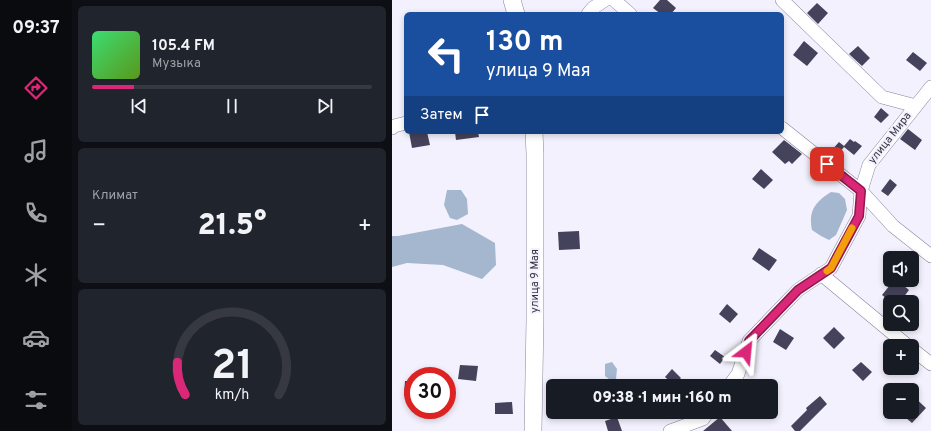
<!DOCTYPE html>
<html lang="ru">
<meta charset="utf-8">
<style>
:root{--surface:#171b24;--page:#20242c;--text:#f1f3f6;--muted:#9ea1a6;--line:#363941;--accent:#db2777}
body{margin:0;font-family:Overpass,sans-serif;background:var(--page);color:var(--text);height:100vh;display:flex;flex-direction:column;font-size:15px;white-space:nowrap}
*{box-sizing:border-box;margin:0}
p{font-size:13px;color:var(--muted)}
.icon{flex:none;width:22px;height:22px;fill:none;stroke:currentColor;stroke-width:2;stroke-linecap:round;stroke-linejoin:round}
.map{position:relative;flex:1;overflow:hidden}
.panel{display:flex;flex-direction:column;gap:6px;padding:6px;background:#0d0f14;width:320px}
.panel>*{flex:none}
.banner{position:absolute;left:12px;top:12px;width:380px;height:122px;border-radius:6px;box-shadow:0 2px 6px #0003;background:#1a4fa0;color:#fff;overflow:hidden}
.controls{position:absolute;left:491px;top:251px;display:grid;gap:8px}
.controls a{display:grid;place-items:center;width:36px;height:36px;border-radius:6px;background:var(--surface);box-shadow:0 2px 6px #0003;font-size:20px}
.speed{position:absolute;left:12px;top:367px;display:flex;gap:8px;font-size:20px;font-weight:700;text-align:center}
.speed>*{display:grid;place-content:center;width:52px;height:52px;border-radius:50%;background:var(--surface);box-shadow:0 2px 6px #0003;line-height:1}
.speed .limit{border:6px solid #d22;background:#fff;color:#111}
.pin{position:absolute;display:grid;place-items:center;width:34px;height:34px;color:#fff;margin:-17px;border-radius:8px;box-shadow:0 2px 6px #0006}
.me{position:absolute;width:44px;margin:-22px;rotate:29deg;stroke-linejoin:round;filter:drop-shadow(0 0 3px #0008)}
.turn{display:flex;align-items:center;gap:14px;height:84px;padding:0 16px;font-size:18px}
.turn .icon{width:52px;height:52px;stroke-width:2.5}
.turn b{display:block;font-size:28px;line-height:34px}
.then{display:flex;align-items:center;height:38px;padding:0 16px;background:#0003;gap:8px;font-size:15px}
.big{font-size:30px;font-weight:800;line-height:1.1}
.panel .card{flex:1;display:flex;flex-direction:column;justify-content:center;gap:6px;min-width:0;padding:0 14px;border-radius:6px;background:var(--page)}
.panel .dial{align-items:center;gap:0}
.dial svg{height:104px;overflow:visible;fill:none;stroke:var(--line);stroke-width:7;stroke-linecap:round;text-anchor:middle}
.dial text{fill:var(--text);stroke:none}
.song{display:flex;align-items:center;gap:12px}
.cover{width:48px;height:48px;border-radius:6px;background:linear-gradient(135deg,hsl(140 70% 55%),hsl(90 70% 35%))}
.played{height:4px;border-radius:2px;background:linear-gradient(90deg,var(--accent) 15%,var(--line) 15%)}
.keys{display:flex;justify-content:space-around;direction:ltr}
.heat{display:flex;justify-content:space-between;align-items:center;font-size:22px;direction:ltr}
.trip{position:absolute;left:154px;top:379px;width:232px;height:40px;border-radius:6px;background:var(--surface);box-shadow:0 2px 6px #0003;font-weight:800;line-height:40px;text-align:center}
main{display:flex;flex:1;min-height:0}
.menu{display:flex;flex-direction:column;width:72px;justify-content:space-around;align-items:center;background:#090b0e;color:var(--muted)}
.menu .icon{width:28px;height:28px}
.menu .active{color:var(--accent)}
.menu b{font-size:18px;color:var(--text)}
.map>svg:first-child{display:block}
</style>
<main>
<nav class="menu">
<b>09:37</b>
<svg class="icon active" aria-label="directions" viewBox="0 0 24 24"><path d="M12 3l9 9-9 9-9-9zM9 14v-3h6M13 9l2 2-2 2"/></svg>
<svg class="icon" aria-label="music" viewBox="0 0 24 24"><path d="M9 18V5l10-2v13"/><circle cx="6" cy="18" r="3"/><circle cx="16" cy="16" r="3"/></svg>
<svg class="icon" aria-label="phone" viewBox="0 0 24 24"><path d="M5 4h4l2 5-3 2q2 4 5 5l2-3 5 2v4C11 20 4 13 5 4z"/></svg>
<svg class="icon" aria-label="climate" viewBox="0 0 24 24"><path d="M12 3v18M4 7l16 10M4 17L20 7"/></svg>
<svg class="icon" aria-label="car" viewBox="0 0 24 24"><path d="M5 17H2v-5l4-1 3-4h7l3 4 3 1v5h-3M9 17h6M6 11h13"/><circle cx="7" cy="17" r="2"/><circle cx="17" cy="17" r="2"/></svg>
<svg class="icon" aria-label="filters" viewBox="0 0 24 24"><path d="M4 7h16M4 17h16"/><circle cx="9" cy="7" r="2"/><circle cx="15" cy="17" r="2"/></svg>
</nav>
<section class="panel">
<div class="card">
<div class="song"><i class="cover"></i><div><b>105.4 FM</b><p>Музыка</p></div></div>
<div class="played"></div>
<div class="keys"><svg class="icon" aria-label="previous" viewBox="0 0 24 24"><path d="M18 5L8 12l10 7zM5 5v14"/></svg><svg class="icon" aria-label="pause" viewBox="0 0 24 24"><path d="M8 5v14M16 5v14"/></svg><svg class="icon" aria-label="next" viewBox="0 0 24 24"><path d="M6 5l10 7-10 7zM19 5v14"/></svg></div>
</div>
<div class="card"><p>Климат</p>
<div class="heat"><a>−</a><b class="big">21.5°</b><a>+</a></div>
</div>
<div class="card dial"><svg viewBox="0 0 100 80">
<path d="M14 69A42 42 0 1 1 86 69"/>
<path d="M14 69A42 42 0 0 1 8 44" stroke="#db2777"/>
<text x="50" y="56" font-size="32" font-weight="700">21</text>
<text x="50" y="72" font-size="11">km/h</text>
</svg></div>
</section>
<div class="map">
<svg width="539" height="431" viewBox="0 0 539 431">
<rect width="100%" height="100%" fill="#f3f1fd"/>
<path fill="#a5b6cf" d="M55,190H69L75,199L76,214L65,220L58,218L52,205Z
M439,192L447,193L453,199L455,210L444,235L437,240L429,236L420,230C416,211 423,202 439,192Z
M70,224L103,243L104,265L90,279L51,265L15,263L0,267V236H6Z
M220,362L225,369L224,379L218,380L213,376V364Z"/>
<path fill="#45425b" d="M268,0H275L284,8L279,14H269L261,8Z
M425,3L436,13L426,24L415,13Z
M412,41L426,53L415,66L401,55Z
M466,46L478,58L470,66L457,54Z
M521,52L535,63L528,71L514,60Z
M489,108L497,115L489,123L482,117Z
M516,129L530,140L523,150L508,139Z
M17,132H35L38,145L20,148Z
M63,132H86L87,137L64,140Z
M458,139L462,142L463,141L470,146L462,155L452,147L442,159L431,151L434,147L439,151L447,142L452,146Z
M392,140L410,154L400,164L397,161L393,164L380,152Z
M426,167L435,174L430,180L421,173Z
M369,169L381,180L372,189L360,179Z
M498,179L505,185L496,196L489,191Z
M187,231L188,249L167,250L166,232Z
M367,248L385,260L377,271L360,259Z
M502,280H505L517,290L508,302H499L490,295Z
M335,304L346,314L338,323L327,314Z
M442,327L453,338L442,349L431,338Z
M388,329L402,338L394,350L381,342Z
M323,350L333,357L328,364L318,356Z
M469,362L480,372L471,381L460,370Z
M68,365L86,366L84,381L66,379Z
M280,369L289,378L282,385L273,377Z
M13,381H21V397L12,396Z
M520,395L534,408L520,423L507,412H520Z
M428,396L435,404L408,431H403L399,426L415,410L414,408Z
M120,402L121,414H103V403Z
M225,417L230,431H216L213,421Z
M328,417L340,431H311Z"/>
<g fill="none" stroke-linecap="round" stroke-linejoin="round">
<defs>
<path id="minor" d="M222,0L238,14
M390,0L490,97L524,106
M196,14L201,8L213,0
M0,128L2,126L14,123
M390,128L469,191L501,226L539,256
M429,274L516,346
M520,349L539,364
M337,386L346,374L357,341L406,290L439,268L467,216L469,191L477,165L539,87
M278,431L311,419L316,412"/>
<path id="major" d="M120,0L124,14
M141,431L143,320V154L142,132"/>
</defs>
<use href="#minor" stroke="#88849d" stroke-width="14"/>
<use href="#major" stroke="#88849d" stroke-width="18"/>
<use href="#minor" stroke="#fff" stroke-width="13"/>
<use href="#major" stroke="#fff" stroke-width="17"/>
</g>
<g fill="none" stroke-linecap="round" stroke-linejoin="round">
<defs>
<path id="route" d="M354,352L357,341L406,290L439,268L467,216L469,191L435,164"/>
</defs>
<use href="#route" stroke="#8e194d" stroke-width="10"/>
<use href="#route" stroke="#db2777" stroke-width="7"/>
<path stroke="#f59e0b" stroke-width="7" d="M435,271L439,268L460,228"/>
</g>
<g text-anchor="middle" dominant-baseline="central" stroke-width="4" stroke-linejoin="round" paint-order="stroke">
<g font-size="11" fill="#36343f" stroke="#f3f1fd">
<text transform="translate(498 138) rotate(-52)">улица Мира</text>
<text transform="translate(143 281) rotate(-90)">улица 9 Мая</text>
</g>
</g>
</svg>
<div class="controls">
<a><svg class="icon" aria-label="sound" viewBox="0 0 24 24"><path d="M4 9h4l5-4v14l-5-4H4zM17 9q2 3 0 6"/></svg></a>
<a><svg class="icon" aria-label="search" viewBox="0 0 24 24"><circle cx="10" cy="10" r="6"/><path d="M15 15l6 6"/></svg></a>
<a>+</a>
<a>−</a>
</div>
<div class="speed"><div class="limit">30</div></div>
<div class="pin" style="left:435px;top:164px;background:#d93025"><svg class="icon" aria-label="arrive" viewBox="0 0 24 24"><path d="M6 21V4h12l-3 4 3 4H6"/></svg></div>
<svg class="me" style="left:354px;top:352px" viewBox="-20 -20 40 40"><path d="M0-17L14 15 0 8-14 15z" fill="#db2777" stroke="#fff" stroke-width="4"/></svg>
<div class="trip">09:38 · 1 мин · 160 m</div>
<div class="banner">
<div class="turn"><svg class="icon" aria-label="left" viewBox="0 0 24 24"><path d="M17 20v-9H6M10 6l-5 5 5 5"/></svg><div><b>130 m</b>улица 9 Мая</div></div>
<div class="then">Затем<svg class="icon" aria-label="arrive" viewBox="0 0 24 24"><path d="M6 21V4h12l-3 4 3 4H6"/></svg></div>
</div>
</div>
</main>
